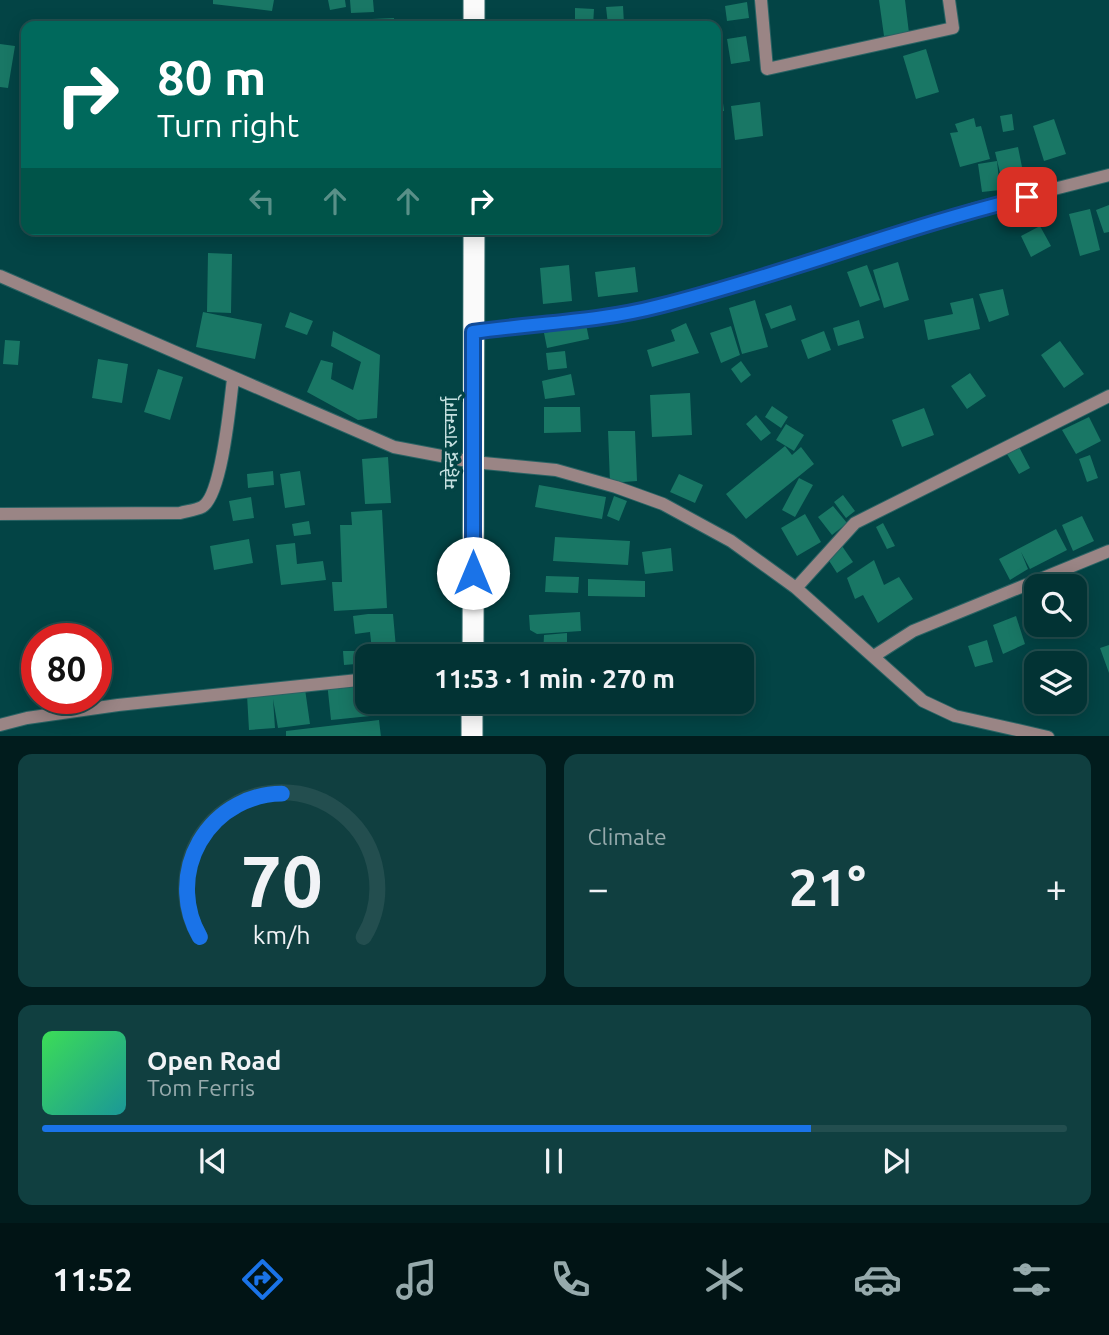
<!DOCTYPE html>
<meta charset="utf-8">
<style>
:root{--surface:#023334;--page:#103f40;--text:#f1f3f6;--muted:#96aaac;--line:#234e4f;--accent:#1a73e8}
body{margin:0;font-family:Ubuntu,"Noto Sans Devanagari",sans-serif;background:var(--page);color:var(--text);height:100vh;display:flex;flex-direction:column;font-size:26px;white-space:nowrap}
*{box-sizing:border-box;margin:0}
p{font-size:23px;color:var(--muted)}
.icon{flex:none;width:38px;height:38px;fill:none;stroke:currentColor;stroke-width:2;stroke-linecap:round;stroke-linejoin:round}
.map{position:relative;height:736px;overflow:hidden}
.panel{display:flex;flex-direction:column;gap:18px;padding:18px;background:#011c1d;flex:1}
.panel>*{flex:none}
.top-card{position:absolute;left:21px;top:21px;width:700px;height:214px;border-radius:14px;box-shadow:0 4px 18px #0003,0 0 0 2px var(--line);background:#00695c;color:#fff;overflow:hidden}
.fabs{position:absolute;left:1024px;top:574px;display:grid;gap:14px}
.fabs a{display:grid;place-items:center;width:63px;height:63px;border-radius:14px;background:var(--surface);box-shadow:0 4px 18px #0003,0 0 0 2px var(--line);font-size:35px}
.speed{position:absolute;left:21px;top:623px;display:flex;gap:14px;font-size:35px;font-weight:700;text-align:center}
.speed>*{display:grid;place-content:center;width:91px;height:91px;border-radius:50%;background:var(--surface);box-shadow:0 4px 18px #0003,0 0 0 2px var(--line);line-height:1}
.speed .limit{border:10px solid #d22;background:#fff;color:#111}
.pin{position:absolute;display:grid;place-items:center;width:60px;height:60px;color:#fff;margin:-30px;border-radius:14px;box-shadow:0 4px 10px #0006}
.me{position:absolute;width:77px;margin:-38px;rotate:0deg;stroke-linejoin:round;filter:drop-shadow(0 0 5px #0008)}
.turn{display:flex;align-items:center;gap:24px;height:147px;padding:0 21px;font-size:32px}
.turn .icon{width:91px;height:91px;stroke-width:2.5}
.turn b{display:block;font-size:49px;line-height:60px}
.lanes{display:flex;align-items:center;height:66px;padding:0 21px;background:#0003;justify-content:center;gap:35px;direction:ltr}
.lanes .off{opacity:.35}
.big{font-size:52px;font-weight:700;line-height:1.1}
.panel .tile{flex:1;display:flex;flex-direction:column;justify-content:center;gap:10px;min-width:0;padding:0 24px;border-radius:14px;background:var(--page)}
.panel .dial{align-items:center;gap:0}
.dial svg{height:182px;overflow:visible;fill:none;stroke:var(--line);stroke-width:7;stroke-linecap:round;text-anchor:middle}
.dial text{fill:var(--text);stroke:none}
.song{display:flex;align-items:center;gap:21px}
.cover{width:84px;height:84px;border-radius:10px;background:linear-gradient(135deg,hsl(130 70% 55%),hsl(180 70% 35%))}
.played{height:7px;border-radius:4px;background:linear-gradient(90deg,var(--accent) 75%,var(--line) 75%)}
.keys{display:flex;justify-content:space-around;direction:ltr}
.heat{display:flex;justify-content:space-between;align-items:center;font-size:38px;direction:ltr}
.panel .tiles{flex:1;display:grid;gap:18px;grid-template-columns:1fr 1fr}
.tile:last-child{grid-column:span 2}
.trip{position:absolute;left:355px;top:644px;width:399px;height:70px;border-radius:14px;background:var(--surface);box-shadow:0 4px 18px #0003,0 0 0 2px var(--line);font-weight:700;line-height:70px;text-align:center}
.dock{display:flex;height:112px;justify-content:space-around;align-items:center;background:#011415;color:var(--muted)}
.dock .icon{width:49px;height:49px}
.dock .active{color:var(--accent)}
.dock b{font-size:32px;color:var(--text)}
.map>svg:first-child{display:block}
</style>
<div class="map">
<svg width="1109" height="737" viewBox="0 0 1109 737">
<rect width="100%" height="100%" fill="#034445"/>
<path fill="#197765" d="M213,0H274L272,11L213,4Z
M328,0H345L346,7L330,10Z
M350,0H373L374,12L351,13Z
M879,0H905L909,33L884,36Z
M747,2L749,18L727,21L725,6Z
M623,6L624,24L608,25L606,7Z
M575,8L594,9L593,26H575Z
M394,18L395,26H372L371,19Z
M746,36L750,61L731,64L727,39Z
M0,44L15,46L8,88L0,87Z
M926,49L939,92L916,99L903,56Z
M721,87L724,111L716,112V88Z
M760,102L763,136L735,140L731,106Z
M1012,114L1014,130L1003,132L1000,116Z
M974,118L976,127L981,126L990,159L960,167L950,133L958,132L955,124Z
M1054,119L1066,154L1044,161L1033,126Z
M1018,147L1024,177L1002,181L995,152Z
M997,161L1000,190L982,192L978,164Z
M1109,205V232L1104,233L1096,210Z
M1090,209L1100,250L1080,256L1069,214Z
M1040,226L1051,246L1031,257L1021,236Z
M208,253L232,254L231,313L207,312Z
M898,262L909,300L884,308L873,270Z
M569,265L572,301L543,304L540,268Z
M867,265L880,300L860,307L847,272Z
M635,267L638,292L598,297L595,272Z
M1003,289L1009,315L989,322L979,294Z
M973,298L980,329L928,340L924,320L953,314L950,303Z
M755,300L768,347L742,354L729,308Z
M791,305L796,320L771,329L765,314Z
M203,312L262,324L255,359L196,347Z
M290,312L313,321L307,335L285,327Z
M859,320L864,338L838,346L833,328Z
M686,323L699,353L652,367L647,350L675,341L671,330Z
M586,324L589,339L547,348L544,333Z
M731,326L740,355L721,363L710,333Z
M333,331L380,355L377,418L358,420L307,392L321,360L333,363L331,379L353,390L361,362L331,346Z
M824,331L831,350L808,359L801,340Z
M5,340L20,341L18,365L3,364Z
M1060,341L1084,374L1064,388L1041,355Z
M565,351L567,368L548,370L546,353Z
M98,359L128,364L122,403L92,398Z
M741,361L751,375L741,383L731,369Z
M158,369L183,377L170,420L144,412Z
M970,373L986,396L967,409L951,386Z
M571,374L575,395L545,399L542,381Z
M690,393L692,435L652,437L650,395Z
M772,406L788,417L781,428L765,417Z
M544,407H580L581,432L544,433Z
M924,408L934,435L902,447L892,420Z
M756,415L771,433L761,441L746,424Z
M1089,417L1101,441L1076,454L1062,430Z
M786,424L804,435L794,451L776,440Z
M608,431H635L637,481L610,483Z
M785,446L792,455L801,447L814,464L746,519L726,494Z
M1019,447L1030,468L1019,474L1007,454Z
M1090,455L1098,478L1087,482L1079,459Z
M388,457L391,503L365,504L362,459Z
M273,471L274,485L248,488L247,474Z
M300,471L305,505L285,508L280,474Z
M679,474L703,485L695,503L670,492Z
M799,478L813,485L795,517L782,510Z
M539,485L606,497L602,519L535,507Z
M843,495L855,511L846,518L834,502Z
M614,496L627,501L619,521L607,516Z
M251,497L254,518L233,521L229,501Z
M833,506L847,523L832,535L818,517Z
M382,510L387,608L334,611L332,582H342L340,525H352L351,512Z
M805,514L821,542L797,556L781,528Z
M1082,516L1094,541L1073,551L1062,525Z
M309,521L311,534L294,536L292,524Z
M883,523L895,546L887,549L876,527Z
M1056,529L1067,550L1030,569L1021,552L1028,569L1010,580L999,559Z
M555,537L630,541L628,565L553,561Z
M249,539L253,563L214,570L210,546Z
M295,543L297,564L323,561L326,580L281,585L276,545Z
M842,546L853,562L837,573L826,556Z
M671,548L673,571L645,574L642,552Z
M874,560L884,585L899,577L913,599L878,623L863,595L855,599L847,578Z
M546,576L579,577L578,593L545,592Z
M588,579L645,581V597L588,596Z
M580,612L581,631L537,634L530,630L529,615Z
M368,614H393L396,648L393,656H368V663L344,665L343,651H372L370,632L355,634L353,616Z
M1016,616L1025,644L1003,654L993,625Z
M567,633V656H543L544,635Z
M987,640L993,662L975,667L968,646Z
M1109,645V673L1100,648Z
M368,680V702H378L380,715L331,720L327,682Z
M305,689L310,724L278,728L273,699L275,728L249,730L247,695Z
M542,702H568V713H542Z
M379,720L381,737H286V731Z"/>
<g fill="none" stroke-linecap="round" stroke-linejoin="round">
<defs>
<path id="minor" d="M761,0L767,69L953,28L949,0
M0,276L394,447L473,462L556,470L616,487L663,504L731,541L796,588L923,701L955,716L1048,737
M473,332L572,321L656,307L733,285L975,209L1109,175
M0,514L180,513C187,511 196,510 202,507C222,496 230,403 233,379
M796,588L855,523L1109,396
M874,656L913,631L1109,551
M0,725L27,718L118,705L368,679"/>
<path id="highway" d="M474,26V0
M473,656L474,229
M472,737V702"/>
</defs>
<use href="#minor" stroke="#2a6364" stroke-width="14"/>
<use href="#highway" stroke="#2a6364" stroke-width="23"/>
<use href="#minor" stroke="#9a8585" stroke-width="12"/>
<use href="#highway" stroke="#fafafa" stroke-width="21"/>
</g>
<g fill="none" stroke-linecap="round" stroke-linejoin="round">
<defs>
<path id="route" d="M473,573V332C535,323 598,322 659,306C783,275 903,227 1027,197"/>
</defs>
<use href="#route" stroke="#114b97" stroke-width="18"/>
<use href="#route" stroke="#1a73e8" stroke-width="12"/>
</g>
<g text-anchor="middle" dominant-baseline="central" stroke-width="7" stroke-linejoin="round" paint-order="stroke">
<g font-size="19" fill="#c5e0e0" stroke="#034445">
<text transform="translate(450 443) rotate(-90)">महेन्द्र राज्मार्ग्</text>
</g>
</g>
</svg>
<div class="fabs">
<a><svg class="icon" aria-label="search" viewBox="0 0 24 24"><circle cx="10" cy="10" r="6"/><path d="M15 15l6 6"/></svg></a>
<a><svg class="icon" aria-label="layers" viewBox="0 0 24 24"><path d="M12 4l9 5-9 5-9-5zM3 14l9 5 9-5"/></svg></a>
</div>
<div class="speed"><div class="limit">80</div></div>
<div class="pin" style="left:1027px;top:197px;background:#d93025"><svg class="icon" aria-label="arrive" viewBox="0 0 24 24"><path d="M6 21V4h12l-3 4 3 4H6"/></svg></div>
<svg class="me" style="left:473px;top:573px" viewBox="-20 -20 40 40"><circle r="19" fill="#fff"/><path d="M0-13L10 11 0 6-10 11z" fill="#1a73e8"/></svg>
<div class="trip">11:53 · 1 min · 270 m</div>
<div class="top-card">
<div class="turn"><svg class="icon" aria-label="right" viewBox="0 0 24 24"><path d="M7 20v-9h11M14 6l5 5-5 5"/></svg><div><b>80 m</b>Turn right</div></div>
<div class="lanes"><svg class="icon off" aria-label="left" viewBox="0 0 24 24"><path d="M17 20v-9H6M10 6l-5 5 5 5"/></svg><svg class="icon off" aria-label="ahead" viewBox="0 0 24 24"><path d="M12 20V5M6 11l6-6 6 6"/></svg><svg class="icon off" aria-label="ahead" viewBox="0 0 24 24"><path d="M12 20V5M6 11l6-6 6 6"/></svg><svg class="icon" aria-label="right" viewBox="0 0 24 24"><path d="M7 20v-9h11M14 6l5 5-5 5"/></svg></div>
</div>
</div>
<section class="panel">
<div class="tiles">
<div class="tile dial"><svg viewBox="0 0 100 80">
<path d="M14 69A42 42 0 1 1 86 69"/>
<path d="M14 69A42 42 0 0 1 50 6" stroke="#1a73e8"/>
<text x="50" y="56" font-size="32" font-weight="700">70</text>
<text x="50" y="72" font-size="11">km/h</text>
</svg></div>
<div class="tile"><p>Climate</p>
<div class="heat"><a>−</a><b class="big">21°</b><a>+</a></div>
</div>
<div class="tile">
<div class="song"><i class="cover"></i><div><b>Open Road</b><p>Tom Ferris</p></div></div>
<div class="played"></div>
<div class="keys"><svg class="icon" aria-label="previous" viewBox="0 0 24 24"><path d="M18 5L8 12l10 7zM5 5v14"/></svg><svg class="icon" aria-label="pause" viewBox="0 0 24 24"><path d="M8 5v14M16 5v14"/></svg><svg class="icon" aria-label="next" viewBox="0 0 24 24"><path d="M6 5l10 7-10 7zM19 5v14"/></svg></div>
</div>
</div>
</section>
<nav class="dock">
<b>11:52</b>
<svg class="icon active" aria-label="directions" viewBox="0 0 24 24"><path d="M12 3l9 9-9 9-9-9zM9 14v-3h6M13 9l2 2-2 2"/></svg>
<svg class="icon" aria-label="music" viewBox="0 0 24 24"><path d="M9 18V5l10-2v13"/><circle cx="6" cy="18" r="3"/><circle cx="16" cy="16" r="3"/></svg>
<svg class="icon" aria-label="phone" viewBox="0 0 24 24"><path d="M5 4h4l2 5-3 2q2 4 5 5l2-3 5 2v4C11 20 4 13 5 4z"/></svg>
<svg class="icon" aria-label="climate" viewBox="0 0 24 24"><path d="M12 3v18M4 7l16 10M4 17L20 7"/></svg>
<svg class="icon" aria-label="car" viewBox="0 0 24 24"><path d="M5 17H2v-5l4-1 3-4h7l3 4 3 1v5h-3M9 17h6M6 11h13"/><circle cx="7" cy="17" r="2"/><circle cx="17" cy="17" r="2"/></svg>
<svg class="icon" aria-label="filters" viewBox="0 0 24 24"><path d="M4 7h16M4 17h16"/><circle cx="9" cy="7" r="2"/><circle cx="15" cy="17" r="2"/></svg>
</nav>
